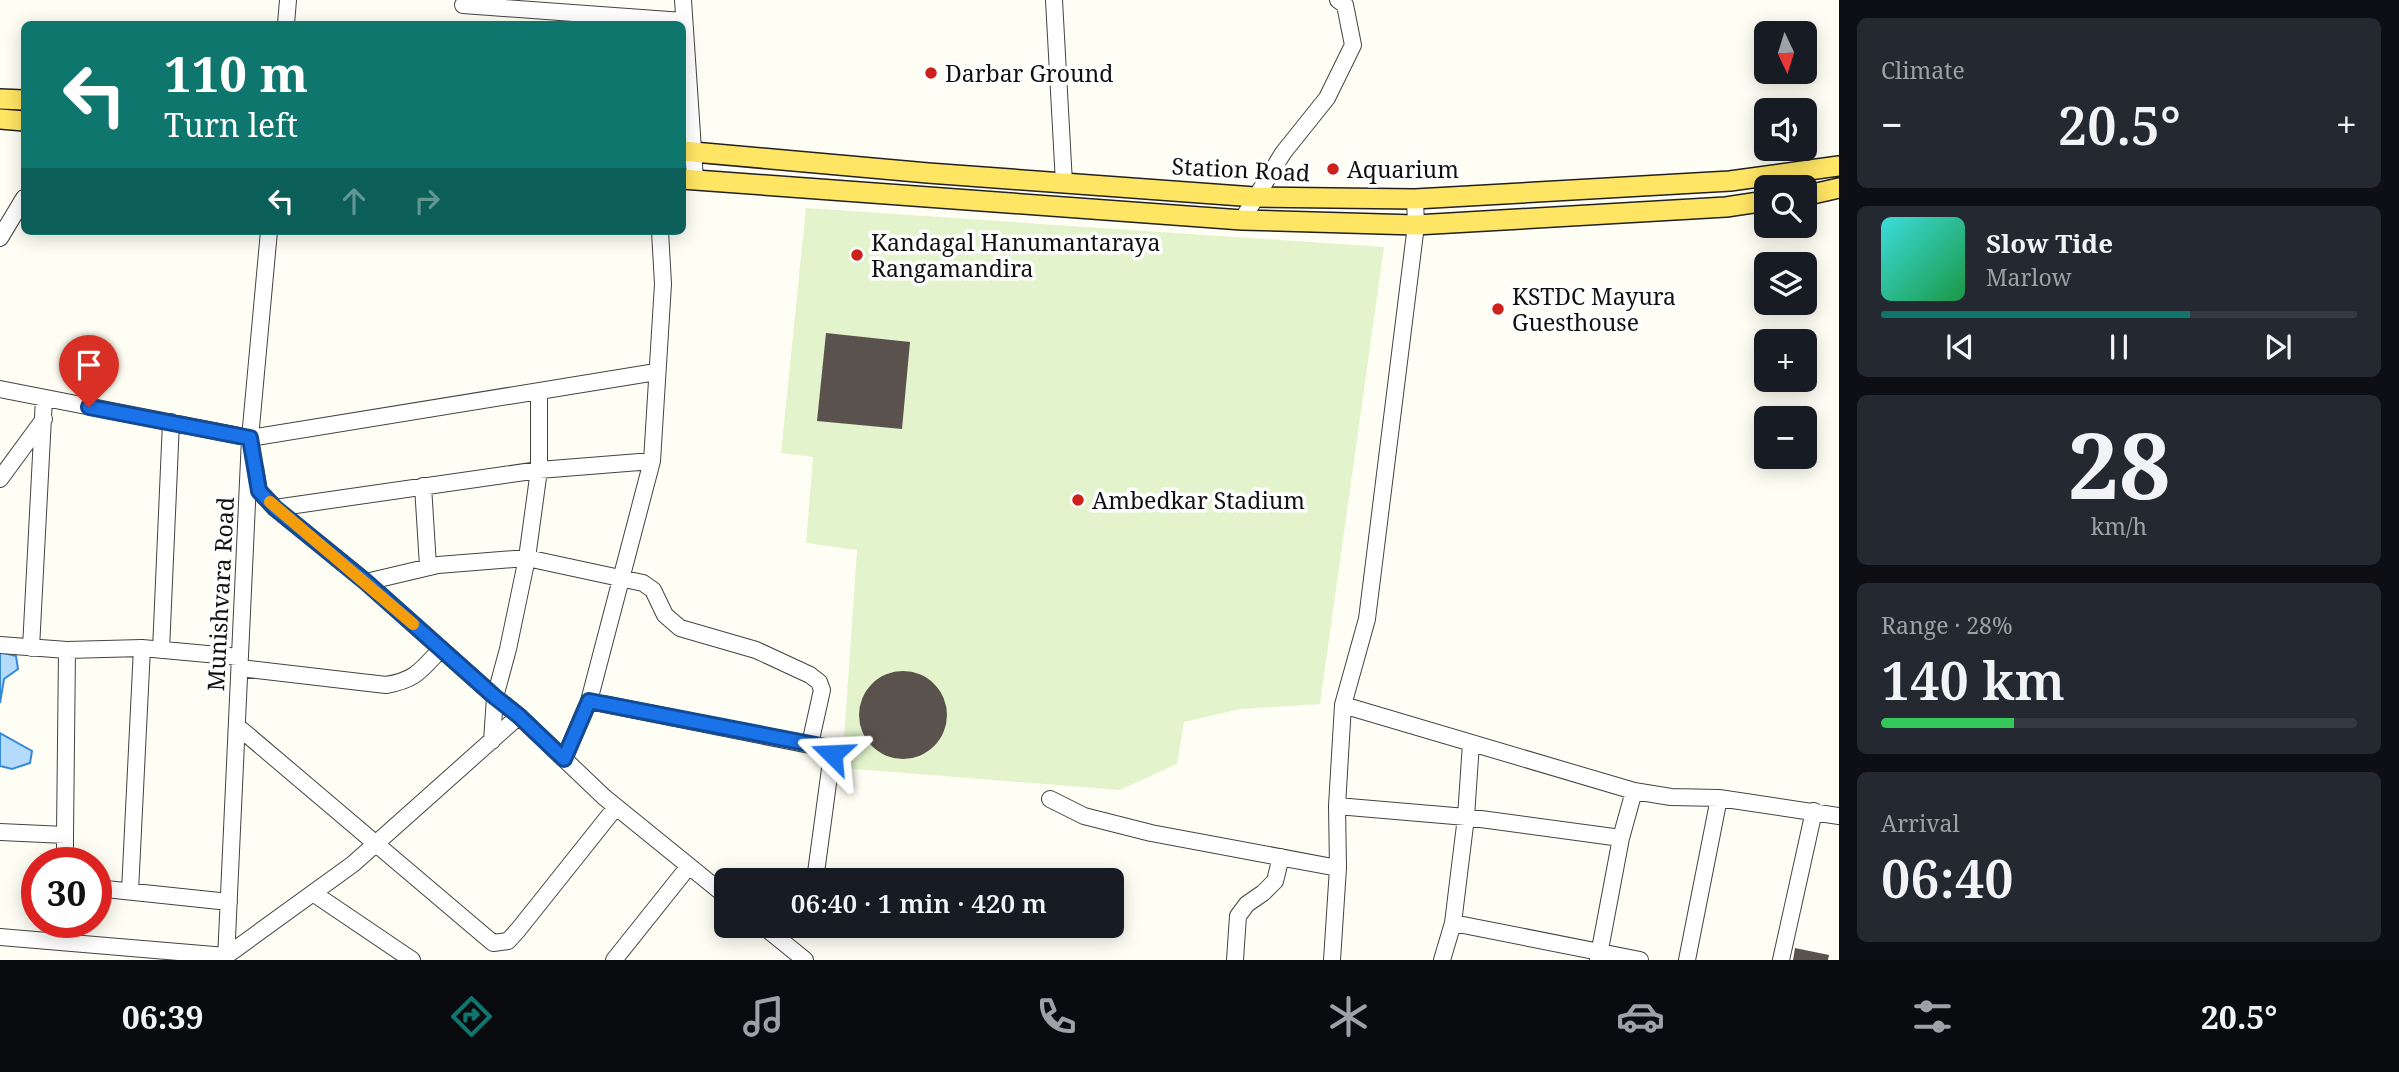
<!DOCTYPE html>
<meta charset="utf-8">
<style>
:root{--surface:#171b24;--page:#242831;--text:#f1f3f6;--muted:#9ea1a6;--line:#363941;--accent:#0f766e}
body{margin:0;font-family:"Noto Serif",serif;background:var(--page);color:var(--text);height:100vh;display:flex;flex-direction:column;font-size:26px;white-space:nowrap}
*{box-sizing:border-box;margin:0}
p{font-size:23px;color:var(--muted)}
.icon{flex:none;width:38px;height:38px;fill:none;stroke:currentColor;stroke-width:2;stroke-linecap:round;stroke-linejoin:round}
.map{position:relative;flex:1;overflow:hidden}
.drawer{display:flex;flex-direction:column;gap:18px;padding:18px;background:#0d0f14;width:560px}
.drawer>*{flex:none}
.guide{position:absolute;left:21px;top:21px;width:665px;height:214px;border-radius:10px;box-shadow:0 4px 18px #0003;background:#0f766e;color:#fff;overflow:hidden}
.needle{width:46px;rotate:176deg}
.buttons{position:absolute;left:1754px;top:21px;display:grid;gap:14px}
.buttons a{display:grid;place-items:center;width:63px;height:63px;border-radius:10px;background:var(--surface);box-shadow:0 4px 18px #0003;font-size:35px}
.speed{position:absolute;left:21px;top:847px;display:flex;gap:14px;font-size:35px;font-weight:700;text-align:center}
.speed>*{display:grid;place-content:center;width:91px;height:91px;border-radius:50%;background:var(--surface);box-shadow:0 4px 18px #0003;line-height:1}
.speed .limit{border:10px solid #d22;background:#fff;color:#111}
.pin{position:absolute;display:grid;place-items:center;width:60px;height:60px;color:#fff;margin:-72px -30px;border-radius:50% 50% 50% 0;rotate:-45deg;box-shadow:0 0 7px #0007}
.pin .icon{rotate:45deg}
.me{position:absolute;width:77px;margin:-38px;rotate:291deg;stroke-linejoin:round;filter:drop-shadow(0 0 5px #0008)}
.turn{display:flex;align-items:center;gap:24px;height:147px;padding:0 28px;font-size:32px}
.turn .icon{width:91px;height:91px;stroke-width:2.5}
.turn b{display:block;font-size:49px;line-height:60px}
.lanes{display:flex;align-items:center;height:66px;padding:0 28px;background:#0003;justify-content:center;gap:35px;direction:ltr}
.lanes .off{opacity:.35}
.big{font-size:52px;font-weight:600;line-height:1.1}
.drawer .widget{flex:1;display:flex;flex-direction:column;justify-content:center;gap:10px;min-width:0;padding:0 24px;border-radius:10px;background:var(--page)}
.drawer .dial{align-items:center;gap:0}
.dial b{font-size:91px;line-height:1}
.song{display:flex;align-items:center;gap:21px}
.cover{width:84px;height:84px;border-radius:10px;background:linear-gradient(135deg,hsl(180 70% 55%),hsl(140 70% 35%))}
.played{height:7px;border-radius:4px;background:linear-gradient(90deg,var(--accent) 65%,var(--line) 65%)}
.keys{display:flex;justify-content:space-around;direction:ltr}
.heat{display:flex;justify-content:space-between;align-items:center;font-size:38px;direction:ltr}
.charge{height:10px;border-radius:5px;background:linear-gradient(90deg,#34c759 28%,var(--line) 0)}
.trip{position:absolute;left:714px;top:868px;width:410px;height:70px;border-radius:10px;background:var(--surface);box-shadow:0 4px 18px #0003;font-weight:600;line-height:70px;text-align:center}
.menu{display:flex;height:112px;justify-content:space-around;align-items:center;background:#090b0e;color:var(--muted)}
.menu .icon{width:49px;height:49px}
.menu .active{color:var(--accent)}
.menu b{font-size:32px;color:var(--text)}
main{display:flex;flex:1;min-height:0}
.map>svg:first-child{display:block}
</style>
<main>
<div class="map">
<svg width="1839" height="960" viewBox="0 0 1839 960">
<rect width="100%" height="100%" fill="#fffef4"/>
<path fill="#e3f4cc" d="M806,208L1384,247L1320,704L1241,709L1184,722L1177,764L1120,790L842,768L857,550L806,543L813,457L781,453Z"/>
<path fill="#b4dbfb" stroke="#358ad8" stroke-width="2" d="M0,652L16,656L18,669L4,679L0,703Z
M0,733L32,751L30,763L12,769L0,766Z"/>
<path fill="#5a524c" d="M826,333L910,342L902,429L817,421Z
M859 715a44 44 0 1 1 88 0a44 44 0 1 1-88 0Z
M1795,948L1829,955L1828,960H1793Z"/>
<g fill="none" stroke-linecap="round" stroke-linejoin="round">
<defs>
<path id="minor" d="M683,0L695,179
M1054,0L1064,183
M463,5L683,21
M286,24L288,0
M1242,220L1283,153L1327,98L1353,45L1345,5L1338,0
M0,238L24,198
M0,389L250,438L656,372
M255,468L259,491L275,508L366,582L495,697L519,716L604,797L726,896
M0,479L44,419
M423,486L428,566
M275,508L539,470L652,461
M366,582L438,565L527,558L643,583L653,590L665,615L680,628L756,650L810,675L819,682L822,690L810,744
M0,645L67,650L142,648L240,657
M31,648L44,398
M161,650L171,422
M240,668L386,685C416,680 421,670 441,649
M589,701L830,749L832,754L815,880
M1343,705L1634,791L1671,797L1719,798L1839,816
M237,726L493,943L508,941L518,930L616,807
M492,741L495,697L508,649L527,558L539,470V391
M564,759L589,701L652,461L663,284L660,231
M1050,799L1084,816L1151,833L1338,868
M1337,806L1466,817L1621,838
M0,832L65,835V863
M65,835L67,650
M96,888L229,902
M130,891L142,648
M313,893L412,960
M1453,923L1640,960
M763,926L805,960
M0,937L226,956L353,864L519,716
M226,960L250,438L269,231
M614,960L689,866
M1235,960L1238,916L1247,904L1263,893L1275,881L1281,857
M1332,960L1338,868L1337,806L1343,705L1367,619L1416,225L1415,199
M1442,960L1453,923L1466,817L1471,743
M1598,960L1621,838L1634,791
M1687,960L1719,798
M1781,960L1814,811"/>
<path id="major" d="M0,99L24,100
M0,119L24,121
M682,151L928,173L1255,197L1415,199L1730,181L1839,166
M682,179L1242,220L1416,225L1726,207L1766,201
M1804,196L1839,188"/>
</defs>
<use href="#minor" stroke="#434343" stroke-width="18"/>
<use href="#major" stroke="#212121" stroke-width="22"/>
<use href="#minor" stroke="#fff" stroke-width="16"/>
<use href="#major" stroke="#ffe564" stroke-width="19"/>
</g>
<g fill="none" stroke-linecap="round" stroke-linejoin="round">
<defs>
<path id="route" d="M89,407L250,438L259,491L275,508L366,582L495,697L519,716L564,759L589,701L826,747L830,749L832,754"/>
</defs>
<use href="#route" stroke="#114b97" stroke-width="18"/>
<use href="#route" stroke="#1a73e8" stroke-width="12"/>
<path stroke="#f59e0b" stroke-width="12" d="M270,502L413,624"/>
</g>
<g fill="#cd211c" stroke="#fff" stroke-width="2.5">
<circle cx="931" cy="73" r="7"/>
<circle cx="1333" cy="169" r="7"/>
<circle cx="857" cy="255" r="7"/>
<circle cx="1498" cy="309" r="7"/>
<circle cx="1078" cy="500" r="7"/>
</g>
<g text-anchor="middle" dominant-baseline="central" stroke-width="7" stroke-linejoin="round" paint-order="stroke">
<g font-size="23" fill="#101010" stroke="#fff" text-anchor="start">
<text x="945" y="73">Darbar Ground</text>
<text x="1347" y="169">Aquarium</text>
<text x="871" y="242">Kandagal Hanumantaraya<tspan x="871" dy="26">Rangamandira</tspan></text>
<text x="1512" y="296">KSTDC Mayura<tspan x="1512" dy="26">Guesthouse</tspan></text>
<text x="1092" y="500">Ambedkar Stadium</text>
</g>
<g font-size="23" fill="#101010" stroke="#fff">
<text transform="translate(1241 169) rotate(3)">Station Road</text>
<text transform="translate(220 594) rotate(-87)">Munishvara Road</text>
</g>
</g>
</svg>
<div class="buttons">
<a><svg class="needle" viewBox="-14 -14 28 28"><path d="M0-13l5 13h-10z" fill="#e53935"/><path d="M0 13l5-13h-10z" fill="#9ea1a6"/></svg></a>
<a><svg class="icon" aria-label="sound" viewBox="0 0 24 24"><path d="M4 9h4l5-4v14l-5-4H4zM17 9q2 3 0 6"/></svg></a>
<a><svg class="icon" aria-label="search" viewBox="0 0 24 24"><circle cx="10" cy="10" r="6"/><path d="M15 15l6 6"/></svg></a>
<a><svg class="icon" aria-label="layers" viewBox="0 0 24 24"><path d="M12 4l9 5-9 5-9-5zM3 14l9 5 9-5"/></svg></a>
<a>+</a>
<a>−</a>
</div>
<div class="speed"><div class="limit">30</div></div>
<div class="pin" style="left:89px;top:407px;background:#d93025"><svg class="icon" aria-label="arrive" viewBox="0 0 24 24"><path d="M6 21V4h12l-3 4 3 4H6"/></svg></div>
<svg class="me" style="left:832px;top:754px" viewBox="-20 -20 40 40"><path d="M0-17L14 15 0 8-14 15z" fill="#1a73e8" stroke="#fff" stroke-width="4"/></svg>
<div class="trip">06:40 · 1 min · 420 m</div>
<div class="guide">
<div class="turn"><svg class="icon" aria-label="left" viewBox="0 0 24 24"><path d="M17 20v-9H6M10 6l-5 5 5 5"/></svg><div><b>110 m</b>Turn left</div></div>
<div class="lanes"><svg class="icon" aria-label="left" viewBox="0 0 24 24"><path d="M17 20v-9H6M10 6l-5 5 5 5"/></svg><svg class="icon off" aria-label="ahead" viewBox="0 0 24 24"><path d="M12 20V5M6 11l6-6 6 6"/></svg><svg class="icon off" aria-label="right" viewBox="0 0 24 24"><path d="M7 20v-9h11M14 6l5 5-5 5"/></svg></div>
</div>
</div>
<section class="drawer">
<div class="widget"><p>Climate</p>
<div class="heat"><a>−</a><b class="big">20.5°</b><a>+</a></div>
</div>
<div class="widget">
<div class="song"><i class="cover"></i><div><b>Slow Tide</b><p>Marlow</p></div></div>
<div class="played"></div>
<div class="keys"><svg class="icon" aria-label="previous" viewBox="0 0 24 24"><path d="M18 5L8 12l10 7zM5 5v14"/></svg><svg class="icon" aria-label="pause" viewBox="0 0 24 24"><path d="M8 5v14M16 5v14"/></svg><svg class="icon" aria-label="next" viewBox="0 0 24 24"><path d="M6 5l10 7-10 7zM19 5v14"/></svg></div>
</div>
<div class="widget dial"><b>28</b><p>km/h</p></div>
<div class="widget"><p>Range · 28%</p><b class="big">140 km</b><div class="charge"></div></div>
<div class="widget"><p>Arrival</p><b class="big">06:40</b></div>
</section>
</main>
<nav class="menu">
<b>06:39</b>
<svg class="icon active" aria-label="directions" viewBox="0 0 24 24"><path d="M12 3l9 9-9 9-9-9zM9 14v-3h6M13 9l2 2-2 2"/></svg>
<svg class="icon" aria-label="music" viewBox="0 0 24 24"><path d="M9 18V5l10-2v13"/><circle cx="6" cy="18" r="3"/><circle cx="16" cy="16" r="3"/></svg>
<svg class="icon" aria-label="phone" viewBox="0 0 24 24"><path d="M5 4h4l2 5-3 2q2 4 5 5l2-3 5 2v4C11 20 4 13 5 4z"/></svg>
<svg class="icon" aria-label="climate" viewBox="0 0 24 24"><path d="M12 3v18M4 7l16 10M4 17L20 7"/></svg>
<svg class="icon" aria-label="car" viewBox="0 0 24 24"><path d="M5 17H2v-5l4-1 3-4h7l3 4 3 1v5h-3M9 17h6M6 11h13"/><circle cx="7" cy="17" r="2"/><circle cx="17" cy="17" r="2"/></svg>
<svg class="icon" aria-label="filters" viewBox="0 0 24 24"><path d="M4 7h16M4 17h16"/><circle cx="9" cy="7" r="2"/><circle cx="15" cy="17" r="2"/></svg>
<b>20.5°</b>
</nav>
